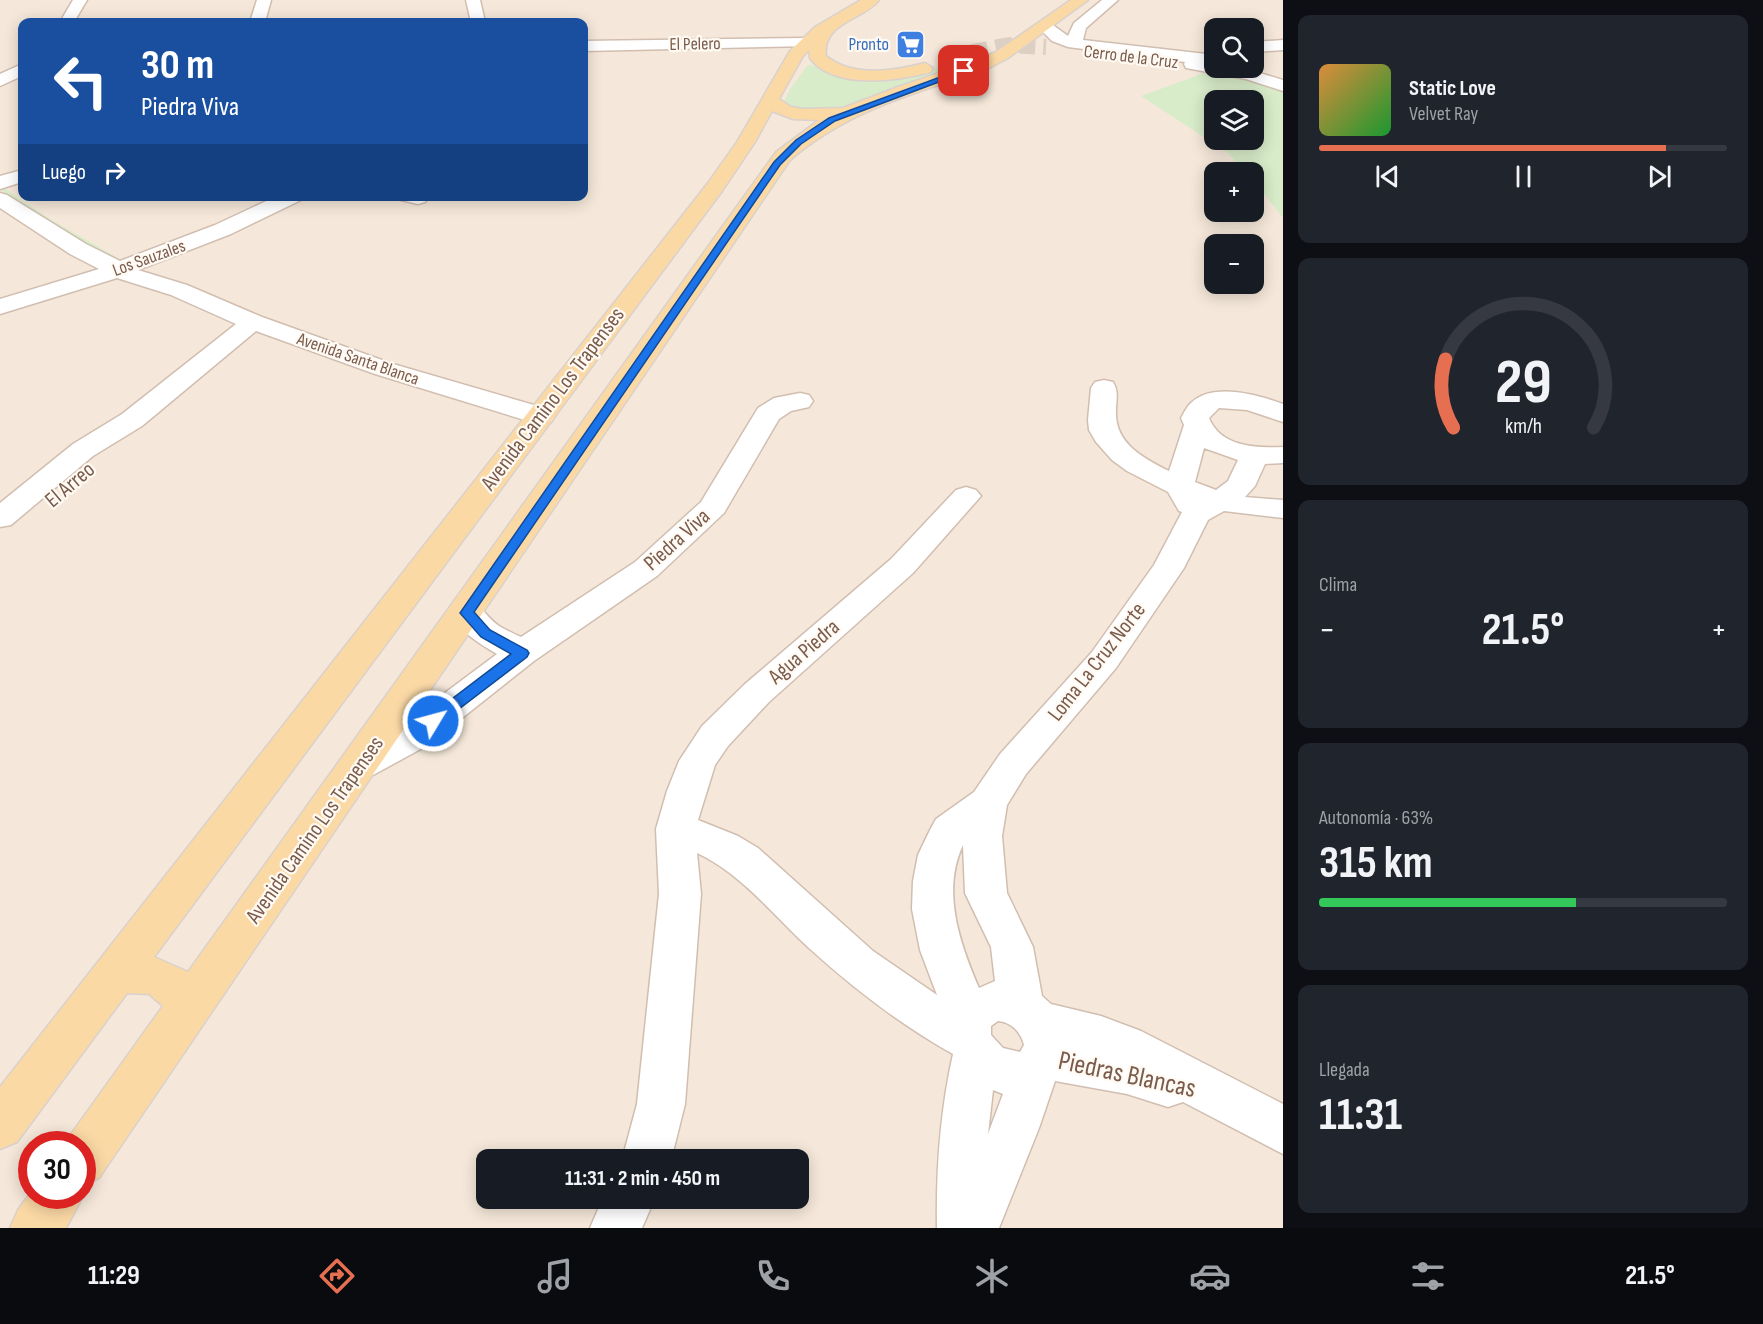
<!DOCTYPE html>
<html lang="es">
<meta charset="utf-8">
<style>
:root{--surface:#171b24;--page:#20242c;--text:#f1f3f6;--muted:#9ea1a6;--line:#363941;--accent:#e76f51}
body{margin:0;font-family:"Sofia Sans Condensed",sans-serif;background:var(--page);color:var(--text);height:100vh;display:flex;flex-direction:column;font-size:22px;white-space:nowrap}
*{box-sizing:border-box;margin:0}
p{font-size:20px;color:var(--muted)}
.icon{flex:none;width:33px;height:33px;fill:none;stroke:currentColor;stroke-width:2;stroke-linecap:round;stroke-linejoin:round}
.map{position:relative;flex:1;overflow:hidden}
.details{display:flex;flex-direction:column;gap:15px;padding:15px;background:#0d0f14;width:480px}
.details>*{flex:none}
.hud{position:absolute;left:18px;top:18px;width:570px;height:183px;border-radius:12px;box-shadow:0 3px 15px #0003;background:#1a4fa0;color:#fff;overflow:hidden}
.fabs{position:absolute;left:1204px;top:18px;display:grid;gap:12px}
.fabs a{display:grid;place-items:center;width:60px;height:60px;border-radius:12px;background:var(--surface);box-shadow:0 3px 15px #0003;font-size:30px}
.speed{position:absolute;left:18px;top:1131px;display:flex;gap:12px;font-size:30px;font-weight:700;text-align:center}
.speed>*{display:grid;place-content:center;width:78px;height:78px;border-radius:50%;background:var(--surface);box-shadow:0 3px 15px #0003;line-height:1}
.speed .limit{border:9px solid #d22;background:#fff;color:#111}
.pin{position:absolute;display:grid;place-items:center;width:51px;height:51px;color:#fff;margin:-26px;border-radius:12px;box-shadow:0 3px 9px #0006}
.me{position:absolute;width:66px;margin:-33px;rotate:53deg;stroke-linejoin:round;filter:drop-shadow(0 0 4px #0008)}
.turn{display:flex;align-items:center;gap:21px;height:126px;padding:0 24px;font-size:27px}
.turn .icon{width:78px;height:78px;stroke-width:2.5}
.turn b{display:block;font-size:42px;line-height:51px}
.then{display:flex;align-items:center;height:57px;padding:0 24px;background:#0003;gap:12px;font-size:22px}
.big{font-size:45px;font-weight:700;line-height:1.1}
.details .card{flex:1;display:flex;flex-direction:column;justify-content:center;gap:9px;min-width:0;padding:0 21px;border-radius:12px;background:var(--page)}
.details .dial{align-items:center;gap:0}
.dial svg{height:156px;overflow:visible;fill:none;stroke:var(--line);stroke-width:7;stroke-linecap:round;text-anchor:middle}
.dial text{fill:var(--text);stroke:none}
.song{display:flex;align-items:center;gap:18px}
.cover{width:72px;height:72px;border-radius:9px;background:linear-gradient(135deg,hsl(30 70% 55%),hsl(130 70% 35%))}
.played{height:6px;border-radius:3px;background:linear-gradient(90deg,var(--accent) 85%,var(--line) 85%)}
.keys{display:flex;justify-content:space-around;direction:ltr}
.heat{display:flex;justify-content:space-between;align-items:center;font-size:33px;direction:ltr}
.charge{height:9px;border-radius:4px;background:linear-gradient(90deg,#34c759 63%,var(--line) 0)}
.trip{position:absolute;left:476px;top:1149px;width:333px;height:60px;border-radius:12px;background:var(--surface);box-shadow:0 3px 15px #0003;font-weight:700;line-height:60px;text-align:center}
.tabs{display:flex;height:96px;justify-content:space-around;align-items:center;background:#090b0e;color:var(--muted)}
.tabs .icon{width:42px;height:42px}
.tabs .active{color:var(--accent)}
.tabs b{font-size:27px;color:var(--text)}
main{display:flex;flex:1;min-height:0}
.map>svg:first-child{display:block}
</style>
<main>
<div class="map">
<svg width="1283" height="1228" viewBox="0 0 1283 1228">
<rect width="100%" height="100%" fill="#fdf6ec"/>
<path fill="#f5e8da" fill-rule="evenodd" d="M0,0H1283V1228H0ZM22,22H584V196H22ZM1215,28H1254V68H1215ZM1215,100H1254V140H1215ZM1215,172H1254V212H1215ZM1215,244H1254V284H1215ZM32,1144H82V1196H32ZM486,1160H798V1198H486Z"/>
<path fill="#d8ecc9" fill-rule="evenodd" d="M978,54L942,67L948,70L852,103L826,115L782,106L790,89L808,65C816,64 825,71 833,74C844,77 859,79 870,80C908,82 942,66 978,54Z
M1212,70L1283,90L1280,91L1283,94V218L1254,181V172H1245L1228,153L1141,96ZM1215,100H1254V140H1215Z
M0,188H4L50,219L123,261L121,262C92,249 17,211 0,188Z"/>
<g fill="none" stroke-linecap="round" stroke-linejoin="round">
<path stroke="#dcd0c4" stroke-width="16" stroke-dasharray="16 8" stroke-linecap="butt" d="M972,52L1009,45L1046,47"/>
<defs>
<path id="minor" d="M73,0H87L74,22H60Z
M257,0H271L265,22H250Z
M466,0H480L485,22H471Z
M1102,0H1118L1086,28L1083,40L1215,55V68L1250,70L1283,80V91L1246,79L1186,68L1184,64L1185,62L1068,47L1052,41L1037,26L1045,21L1050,23L1068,36L1074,23Z
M806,38L812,40L814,43L812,46L584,51V41Z
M1283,40V50L1254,52V42Z
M22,64V76L0,86V74Z
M22,170V182L0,189V176Z
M0,193L7,195L86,244L120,261L215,225L277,196H304L301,200L231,234L138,270L187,285L262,317L393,364L551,410L555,416L551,422L541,424L531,422L375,374L256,331L142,426L93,456L11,525L0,527V503L73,444L122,414L236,324L171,295L117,278L0,314V299L99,269L70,254L0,208Z
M398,196H427L428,198L425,202L418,204L401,200Z
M1104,380L1113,382C1119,391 1116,400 1116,410C1114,443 1143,458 1169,471L1184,425L1181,418C1184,413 1187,406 1192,402C1214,382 1259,395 1283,404V422L1247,410L1219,408L1209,418C1221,447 1255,448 1283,447V463L1265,464L1255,486L1245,497L1283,500V518L1224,511L1208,520L1184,568L1116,668L1026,774L1007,805L1002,836L1007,893L1033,947L1042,996L1051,1004L1101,1016L1141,1031L1283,1104V1154L1183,1102L1168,1107L1127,1094L1055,1081L1039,1128L999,1228H937C936,1169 940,1112 953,1054C901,1025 853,988 809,948C773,915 742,874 697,853L701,894L685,1104L671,1160H622L637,1104L659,894L656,829L667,791L679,761L702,726L745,684L891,559L956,490L966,487L976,490L981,496L913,573L769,702L728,746L715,765L698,820L738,836L758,848L873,951L937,995L920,950L912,909L913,881L918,855L930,830L936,819L974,792L1000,754L1092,652L1154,565L1182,512L1179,511L1168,492L1127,471L1112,460L1096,442L1089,430L1088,420L1091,388L1095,382ZM1204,448L1238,460L1228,481L1216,490L1195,482ZM963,845L965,893L991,947L995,981L979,988C960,944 941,891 963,845ZM998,1021C1011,1022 1021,1032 1024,1045L1020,1052L1003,1048L991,1035V1026ZM993,1090L1003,1094L988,1134Z
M800,393L809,395L813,401L809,407L791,411L779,419L724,513L657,576L534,661L428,745L375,774L362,778L349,774L343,764L349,754L402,725L497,654C478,643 461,632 450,613L454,605C481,598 481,613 499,626C506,630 514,634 521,637L635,562L701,502L758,408L774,398Z
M603,1198H655L642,1228H590Z"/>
<path id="major" d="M861,0H879C862,21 822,22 826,56C853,78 894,71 925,63L933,68L931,72C898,81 833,90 810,58L809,50L803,56L779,99L791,107L803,109L843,108L898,87L977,60L996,52L1071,0H1088L1008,58L989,68C917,93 849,109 790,160L99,1178L82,1185V1144H64L163,1006L149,994L127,993L17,1142L0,1149V1087L708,183L737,142L790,51L815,27ZM772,111L793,119L819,120L776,152L188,972L154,957L722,191L755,142Z
M32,1191V1196H83L66,1228H10L18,1210Z"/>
</defs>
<use href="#minor" stroke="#d1beb0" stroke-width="3"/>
<use href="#major" stroke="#dad1cd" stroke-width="3"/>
<use href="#minor" fill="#fff" fill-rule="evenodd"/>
<use href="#major" fill="#fbd9a5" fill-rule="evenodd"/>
</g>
<path fill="#1a73e8" stroke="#114b97" stroke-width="1.5" d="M962,69L968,71L835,121L801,144L780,165L474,612L490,630L527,650L529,653L527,657L438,725H428L425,721L428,717L511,654L481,637L460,613L774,162L796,140L829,118Z"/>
<defs>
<symbol id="supermarket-square" viewBox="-11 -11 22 22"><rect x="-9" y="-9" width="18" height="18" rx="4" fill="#3f7fe0" stroke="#fffaf3"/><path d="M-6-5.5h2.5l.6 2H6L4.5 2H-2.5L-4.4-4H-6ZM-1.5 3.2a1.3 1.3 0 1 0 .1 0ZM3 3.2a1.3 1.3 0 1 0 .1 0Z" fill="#fff"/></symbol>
</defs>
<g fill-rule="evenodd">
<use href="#supermarket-square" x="894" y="28" width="33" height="33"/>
</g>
<g text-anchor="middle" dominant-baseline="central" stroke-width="4.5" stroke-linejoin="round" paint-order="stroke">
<g font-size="18" fill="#7a5c4d" stroke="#fffaf3">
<text transform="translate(695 44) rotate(-1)">El Pelero</text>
<text transform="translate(1131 57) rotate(7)">Cerro de la Cruz</text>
<text transform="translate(149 258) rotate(-20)">Los Sauzales</text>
<text transform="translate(358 359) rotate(19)">Avenida Santa Blanca</text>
</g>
<g font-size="18" fill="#366cbe" stroke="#fffaf3" text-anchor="end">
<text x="889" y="44">Pronto</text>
</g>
<g font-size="22" fill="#7a5c4d" stroke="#fffaf3">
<text transform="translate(553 399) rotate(-53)">Avenida Camino Los Trapenses</text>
<text transform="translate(70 485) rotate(-40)">El Arreo</text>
<text transform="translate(677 540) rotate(-42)">Piedra Viva</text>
<text transform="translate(804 652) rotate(-41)">Agua Piedra</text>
<text transform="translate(1097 662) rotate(-52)">Loma La Cruz Norte</text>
<text transform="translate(315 830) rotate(-55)">Avenida Camino Los Trapenses</text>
</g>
<g font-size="27" fill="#7a5c4d" stroke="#fffaf3">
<text transform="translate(1127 1075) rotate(12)">Piedras Blancas</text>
</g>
</g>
</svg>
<div class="fabs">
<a><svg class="icon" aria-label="search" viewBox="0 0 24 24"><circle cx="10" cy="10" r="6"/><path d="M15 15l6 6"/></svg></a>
<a><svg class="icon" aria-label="layers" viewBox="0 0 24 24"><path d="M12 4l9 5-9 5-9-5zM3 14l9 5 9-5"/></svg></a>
<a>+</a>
<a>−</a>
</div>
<div class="speed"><div class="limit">30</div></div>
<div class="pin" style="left:964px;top:71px;background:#d93025"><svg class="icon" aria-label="arrive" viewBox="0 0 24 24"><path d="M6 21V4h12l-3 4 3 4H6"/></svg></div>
<svg class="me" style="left:433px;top:721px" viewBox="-20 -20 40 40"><circle r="17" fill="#1a73e8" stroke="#fff" stroke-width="3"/><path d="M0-11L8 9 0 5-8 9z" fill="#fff"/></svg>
<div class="trip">11:31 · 2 min · 450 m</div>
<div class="hud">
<div class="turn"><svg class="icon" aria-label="left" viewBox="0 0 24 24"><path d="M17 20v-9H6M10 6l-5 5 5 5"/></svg><div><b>30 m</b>Piedra Viva</div></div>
<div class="then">Luego<svg class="icon" aria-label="right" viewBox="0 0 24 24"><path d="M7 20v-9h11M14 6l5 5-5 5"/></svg></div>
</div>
</div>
<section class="details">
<div class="card">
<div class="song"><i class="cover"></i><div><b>Static Love</b><p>Velvet Ray</p></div></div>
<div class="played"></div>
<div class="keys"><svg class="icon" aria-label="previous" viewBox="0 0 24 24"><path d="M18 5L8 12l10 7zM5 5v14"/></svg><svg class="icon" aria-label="pause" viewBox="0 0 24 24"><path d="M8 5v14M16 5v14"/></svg><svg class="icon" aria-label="next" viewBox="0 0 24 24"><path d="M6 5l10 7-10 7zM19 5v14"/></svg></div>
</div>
<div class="card dial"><svg viewBox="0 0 100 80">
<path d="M14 69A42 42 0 1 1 86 69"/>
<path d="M14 69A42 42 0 0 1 10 34" stroke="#e76f51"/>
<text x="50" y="56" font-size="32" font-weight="700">29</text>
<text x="50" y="72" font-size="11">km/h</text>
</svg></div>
<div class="card"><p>Clima</p>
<div class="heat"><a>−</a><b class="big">21.5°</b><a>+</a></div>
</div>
<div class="card"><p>Autonomía · 63%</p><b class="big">315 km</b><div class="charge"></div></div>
<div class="card"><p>Llegada</p><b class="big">11:31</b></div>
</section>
</main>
<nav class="tabs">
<b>11:29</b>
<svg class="icon active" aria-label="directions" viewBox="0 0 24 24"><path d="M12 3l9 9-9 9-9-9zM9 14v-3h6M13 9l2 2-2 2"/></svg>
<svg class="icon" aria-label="music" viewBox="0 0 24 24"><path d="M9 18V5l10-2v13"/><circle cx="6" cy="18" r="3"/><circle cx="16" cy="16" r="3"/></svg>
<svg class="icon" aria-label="phone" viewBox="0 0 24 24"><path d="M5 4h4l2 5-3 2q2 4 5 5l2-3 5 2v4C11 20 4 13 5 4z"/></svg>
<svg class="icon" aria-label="climate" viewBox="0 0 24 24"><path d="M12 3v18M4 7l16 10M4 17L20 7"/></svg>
<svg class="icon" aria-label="car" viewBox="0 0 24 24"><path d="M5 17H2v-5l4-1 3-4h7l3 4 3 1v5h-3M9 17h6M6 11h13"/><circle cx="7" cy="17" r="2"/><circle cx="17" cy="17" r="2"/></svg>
<svg class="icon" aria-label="filters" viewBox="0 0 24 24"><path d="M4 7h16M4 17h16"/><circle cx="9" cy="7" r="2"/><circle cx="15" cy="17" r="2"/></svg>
<b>21.5°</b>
</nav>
